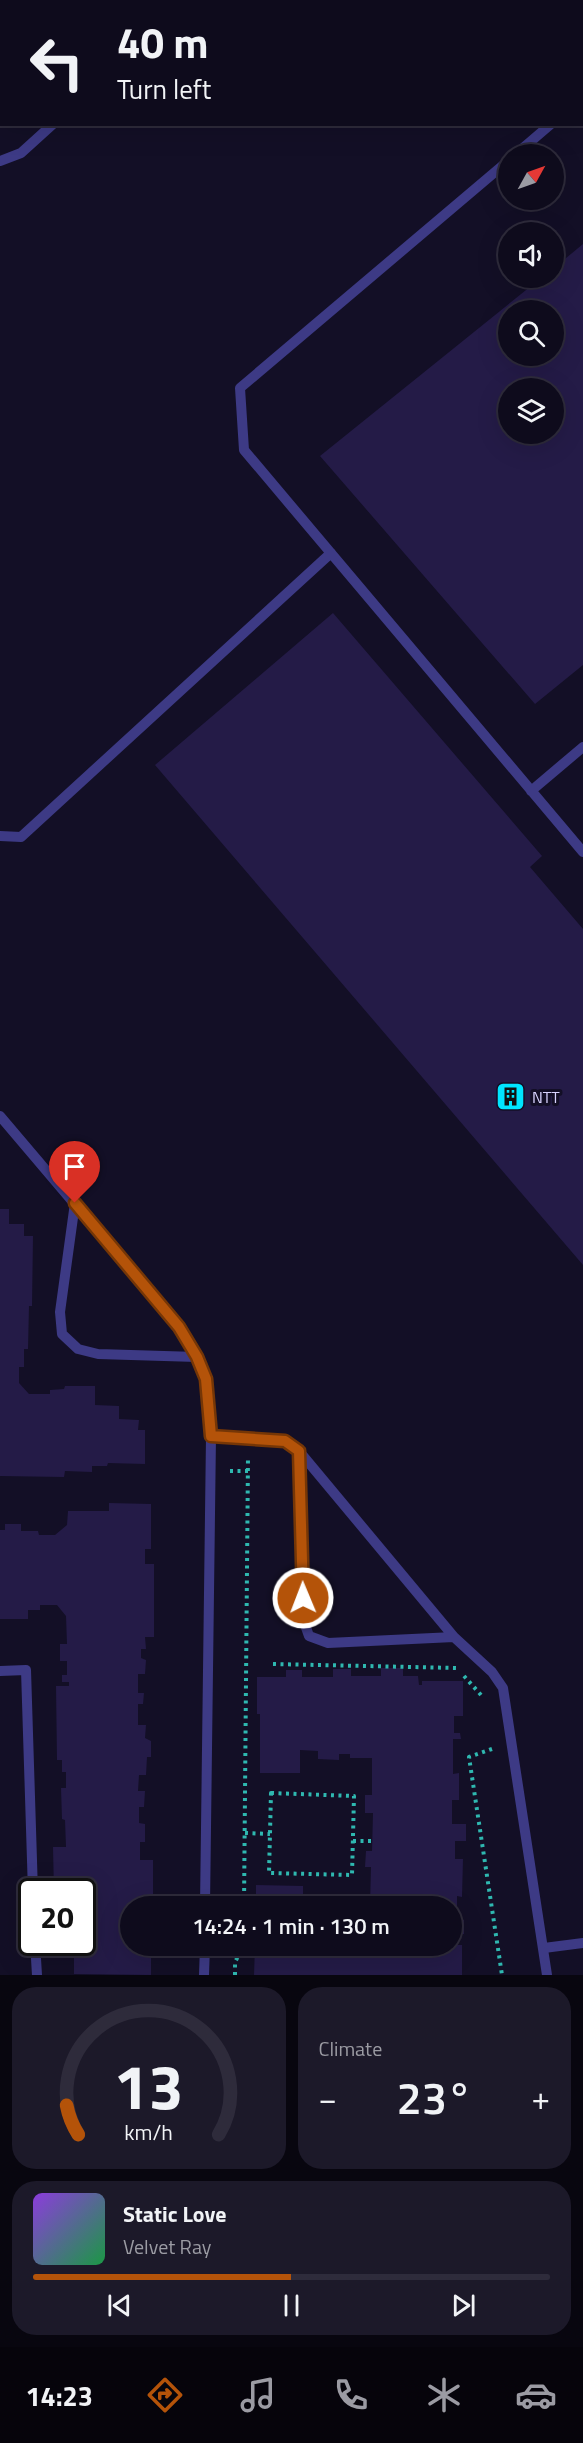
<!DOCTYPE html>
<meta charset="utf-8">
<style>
:root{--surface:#0e0b1c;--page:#1c1929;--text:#f1f3f6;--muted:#9b9ba3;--line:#2e2b3b;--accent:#b45309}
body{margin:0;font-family:"Titillium Web",sans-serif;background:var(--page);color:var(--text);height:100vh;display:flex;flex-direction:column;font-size:22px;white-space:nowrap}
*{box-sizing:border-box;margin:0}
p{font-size:20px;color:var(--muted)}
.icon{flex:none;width:33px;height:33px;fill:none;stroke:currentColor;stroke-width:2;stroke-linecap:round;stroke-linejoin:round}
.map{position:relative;height:1975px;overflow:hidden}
.drawer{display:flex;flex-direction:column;gap:12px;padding:12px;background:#08060f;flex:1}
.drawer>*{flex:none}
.hud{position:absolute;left:0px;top:0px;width:584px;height:126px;box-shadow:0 6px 24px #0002,0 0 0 2px var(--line);background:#0e0b1c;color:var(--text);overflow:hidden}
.needle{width:39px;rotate:50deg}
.buttons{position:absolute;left:498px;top:144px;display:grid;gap:12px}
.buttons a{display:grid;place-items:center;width:66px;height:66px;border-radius:50%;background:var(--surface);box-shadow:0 6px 24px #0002,0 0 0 2px var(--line);font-size:30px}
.speed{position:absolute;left:18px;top:1878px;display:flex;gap:12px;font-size:30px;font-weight:700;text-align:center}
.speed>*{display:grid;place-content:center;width:78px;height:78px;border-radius:50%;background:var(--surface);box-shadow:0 6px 24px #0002,0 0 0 2px var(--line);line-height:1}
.speed .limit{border:3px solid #111;border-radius:9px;background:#fff;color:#111}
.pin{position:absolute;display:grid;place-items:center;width:51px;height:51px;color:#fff;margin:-62px -26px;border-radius:50% 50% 50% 0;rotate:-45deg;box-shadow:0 0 6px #0007}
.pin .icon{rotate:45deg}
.me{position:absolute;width:66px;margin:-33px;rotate:359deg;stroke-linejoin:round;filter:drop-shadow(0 0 4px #0008)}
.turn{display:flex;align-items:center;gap:21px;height:126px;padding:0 18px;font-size:27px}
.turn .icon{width:78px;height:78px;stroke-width:2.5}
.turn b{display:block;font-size:42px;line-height:51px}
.big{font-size:45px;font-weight:600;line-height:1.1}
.drawer .card{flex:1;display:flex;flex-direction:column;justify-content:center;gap:9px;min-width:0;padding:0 21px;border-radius:24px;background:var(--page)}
.drawer .dial{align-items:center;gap:0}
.dial svg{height:156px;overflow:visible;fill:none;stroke:var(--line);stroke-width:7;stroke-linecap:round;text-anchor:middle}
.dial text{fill:var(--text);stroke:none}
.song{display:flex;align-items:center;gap:18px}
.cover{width:72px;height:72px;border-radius:9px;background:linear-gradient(135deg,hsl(270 70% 55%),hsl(140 70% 35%))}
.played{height:6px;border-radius:3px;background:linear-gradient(90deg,var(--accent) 50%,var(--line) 50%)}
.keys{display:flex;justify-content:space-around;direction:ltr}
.heat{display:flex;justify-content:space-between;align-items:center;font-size:33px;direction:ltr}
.drawer .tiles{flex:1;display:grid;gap:12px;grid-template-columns:1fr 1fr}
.card:last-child{grid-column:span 2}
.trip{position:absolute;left:120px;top:1896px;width:342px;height:60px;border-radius:30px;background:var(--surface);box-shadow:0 6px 24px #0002,0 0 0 2px var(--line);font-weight:600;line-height:60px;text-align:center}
.dock{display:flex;height:96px;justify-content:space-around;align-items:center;background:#06040b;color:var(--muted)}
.dock .icon{width:42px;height:42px}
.dock .selected{color:var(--accent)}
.dock b{font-size:27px;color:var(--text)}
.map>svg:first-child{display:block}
</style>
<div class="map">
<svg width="583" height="1975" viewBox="0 0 583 1975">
<rect width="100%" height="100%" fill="#130f26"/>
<path fill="#241b47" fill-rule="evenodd" d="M583,244V665L535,704L320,456L541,278H554V268ZM508,310H554V356H508ZM508,388H554V434H508Z
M333,613L542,856L530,867L583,929V1265L155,765Z
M0,1209H9V1224H24V1236H33L32,1306H29L28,1349H24V1367H19V1383L29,1394H50V1390L64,1389L65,1386H95V1405L119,1406V1419L139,1420L138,1430H145V1464L108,1463L107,1466H92V1472L65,1471L64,1477L0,1476Z
M109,1503L151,1504V1549H145V1564H154V1637H145L146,1649H141V1658L146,1660L145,1674H138V1693H144L143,1704H138V1725H146L145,1738L151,1741V1757H147L146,1775H139L138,1791H145L144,1807H139V1823L145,1824V1842H140V1860H153V1906H130V1946L151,1947V1975L74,1974V1942H82V1892H54L53,1847H66L65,1820L62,1819L61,1788H66V1772H62V1760H57L56,1686H69V1682H62V1675H67V1661H60V1644H67L66,1616L57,1605H40V1610H28V1619H0V1530H5V1524H21V1531H38L39,1535H55L67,1525L68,1511H109Z
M381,1668H403V1676H418L419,1685H422V1681H463V1716H454V1733H460L461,1739H453V1774L459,1773V1800H452V1824H466V1841H455V1859H463L462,1897L457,1896V1920H464V1934H455V1945H462V1975H254L255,1946H452V1906H370L371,1867H365L366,1851H372L373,1813H365V1795H372V1758H350V1754H339V1760L318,1759V1751L300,1750V1773H260V1714H257V1677H286V1670H302V1677H333V1669H351V1676H381Z
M256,1885L303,1886V1906H256Z
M316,1901L337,1902V1906H316Z"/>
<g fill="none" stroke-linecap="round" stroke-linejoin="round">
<path stroke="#2fb8b0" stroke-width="4" stroke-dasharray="3 4.5" stroke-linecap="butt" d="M230,1471H248
M273,1664L457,1668
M464,1676L481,1695
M492,1749L469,1757L502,1975
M271,1793L354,1796L352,1875L269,1873Z
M245,1833L270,1834
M353,1841H371
M244,1906L248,1457
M235,1975V1962L244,1946"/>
<path stroke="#3d3a85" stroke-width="10" d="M44,0V2
M135,2L136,0
M582,99L583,98
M516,154L551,124
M0,161L21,153L53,124
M508,161L240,388L244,450L583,852
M531,791L583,747
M0,836L21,837L331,553
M0,1116L179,1327L197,1357L206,1379L211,1436
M75,1203L60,1312L62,1334L78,1349L98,1354L197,1357
M299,1451L454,1637
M0,1671L26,1670L33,1892
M205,1906L211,1436L285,1441L299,1451L303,1619L309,1636L328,1643L454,1637L492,1672L503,1688L547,1975
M35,1942L37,1975
M544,1948L583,1943
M204,1975L205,1946"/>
</g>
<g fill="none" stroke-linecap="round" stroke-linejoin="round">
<defs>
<path id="route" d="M75,1203L179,1327L197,1357L206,1379L211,1436L285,1441L299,1451L303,1598"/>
</defs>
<use href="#route" stroke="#753606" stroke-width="15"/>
<use href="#route" stroke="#b45309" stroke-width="10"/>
</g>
<defs>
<symbol id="building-square" viewBox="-11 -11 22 22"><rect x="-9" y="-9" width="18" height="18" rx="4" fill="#00e5ff" stroke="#130f26"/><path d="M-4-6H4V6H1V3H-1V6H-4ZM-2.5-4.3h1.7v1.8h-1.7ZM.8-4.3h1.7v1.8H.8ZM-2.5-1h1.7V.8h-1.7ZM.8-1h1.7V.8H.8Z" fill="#111"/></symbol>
</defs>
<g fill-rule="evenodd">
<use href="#building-square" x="494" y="1080" width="33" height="33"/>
</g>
<g text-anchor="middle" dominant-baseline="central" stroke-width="6" stroke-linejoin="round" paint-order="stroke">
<g font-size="16" fill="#d9d4ff" stroke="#130f26" text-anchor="start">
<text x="532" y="1097">NTT</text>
</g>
</g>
</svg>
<div class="buttons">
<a><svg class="needle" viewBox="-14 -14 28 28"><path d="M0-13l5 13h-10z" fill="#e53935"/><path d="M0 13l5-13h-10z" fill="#9b9ba3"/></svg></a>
<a><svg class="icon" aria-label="sound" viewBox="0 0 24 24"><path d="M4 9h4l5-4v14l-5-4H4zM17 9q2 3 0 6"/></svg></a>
<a><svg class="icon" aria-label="search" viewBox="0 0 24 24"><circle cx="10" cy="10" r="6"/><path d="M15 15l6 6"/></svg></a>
<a><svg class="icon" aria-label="layers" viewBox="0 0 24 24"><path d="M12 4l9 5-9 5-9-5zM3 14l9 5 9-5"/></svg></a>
</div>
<div class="speed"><div class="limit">20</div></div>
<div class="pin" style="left:75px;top:1203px;background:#d93025"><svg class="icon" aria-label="arrive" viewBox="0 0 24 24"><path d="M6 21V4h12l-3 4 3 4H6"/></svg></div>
<svg class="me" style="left:303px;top:1598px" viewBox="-20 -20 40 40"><circle r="17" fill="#b45309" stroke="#fff" stroke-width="3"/><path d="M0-11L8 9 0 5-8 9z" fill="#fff"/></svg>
<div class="trip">14:24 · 1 min · 130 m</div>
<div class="hud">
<div class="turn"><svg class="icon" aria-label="left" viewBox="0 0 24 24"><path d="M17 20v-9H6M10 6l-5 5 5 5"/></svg><div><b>40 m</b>Turn left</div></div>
</div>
</div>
<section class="drawer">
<div class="tiles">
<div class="card dial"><svg viewBox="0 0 100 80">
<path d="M14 69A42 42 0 1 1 86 69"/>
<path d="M14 69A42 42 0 0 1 8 54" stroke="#b45309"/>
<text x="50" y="56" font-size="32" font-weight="700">13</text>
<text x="50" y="72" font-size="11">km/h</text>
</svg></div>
<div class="card"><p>Climate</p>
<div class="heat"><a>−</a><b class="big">23°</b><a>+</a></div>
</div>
<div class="card">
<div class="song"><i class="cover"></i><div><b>Static Love</b><p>Velvet Ray</p></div></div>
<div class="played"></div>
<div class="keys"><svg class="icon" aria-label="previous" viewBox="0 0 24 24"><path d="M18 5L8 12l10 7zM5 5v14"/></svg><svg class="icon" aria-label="pause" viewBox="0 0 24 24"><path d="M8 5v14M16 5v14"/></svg><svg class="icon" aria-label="next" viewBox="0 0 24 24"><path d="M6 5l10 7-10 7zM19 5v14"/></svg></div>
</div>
</div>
</section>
<nav class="dock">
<b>14:23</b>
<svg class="icon selected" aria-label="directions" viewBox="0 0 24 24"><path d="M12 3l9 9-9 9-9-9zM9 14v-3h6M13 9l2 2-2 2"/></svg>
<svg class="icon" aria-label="music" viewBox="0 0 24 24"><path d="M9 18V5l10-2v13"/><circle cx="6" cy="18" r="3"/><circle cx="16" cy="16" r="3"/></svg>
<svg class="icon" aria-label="phone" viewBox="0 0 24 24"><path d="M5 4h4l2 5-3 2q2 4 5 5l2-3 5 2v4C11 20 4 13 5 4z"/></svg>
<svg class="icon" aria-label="climate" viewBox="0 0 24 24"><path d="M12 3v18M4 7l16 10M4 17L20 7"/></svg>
<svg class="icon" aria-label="car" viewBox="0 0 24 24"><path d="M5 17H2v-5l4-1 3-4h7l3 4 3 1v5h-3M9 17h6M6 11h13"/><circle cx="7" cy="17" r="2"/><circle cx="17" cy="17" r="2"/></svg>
</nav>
